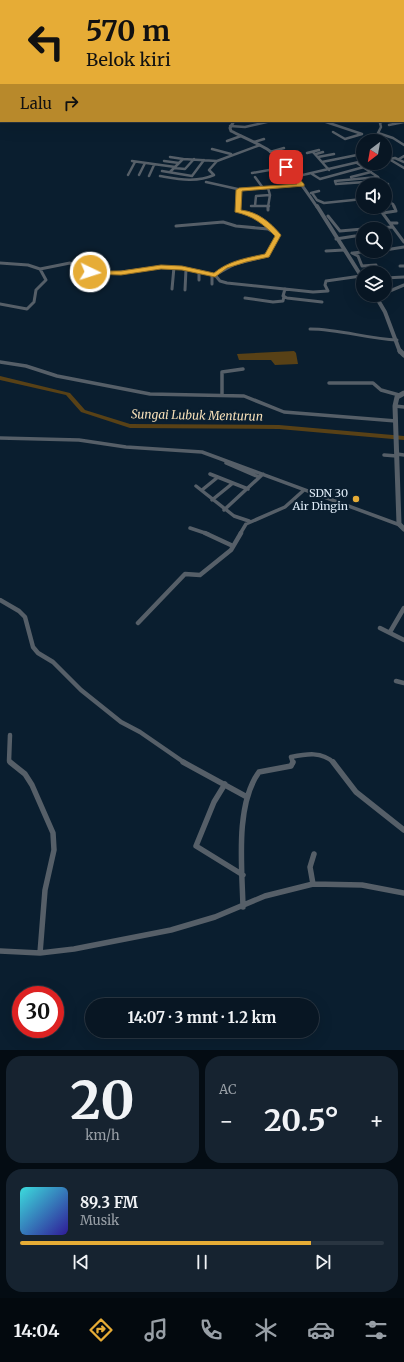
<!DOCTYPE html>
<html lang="id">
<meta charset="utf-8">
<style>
:root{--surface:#081623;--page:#162330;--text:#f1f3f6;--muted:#989fa6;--line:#293541;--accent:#e6ac36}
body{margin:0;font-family:Merriweather,serif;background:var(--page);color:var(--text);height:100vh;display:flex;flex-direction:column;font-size:15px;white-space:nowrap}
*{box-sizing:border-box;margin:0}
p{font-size:13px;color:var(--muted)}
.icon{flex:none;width:22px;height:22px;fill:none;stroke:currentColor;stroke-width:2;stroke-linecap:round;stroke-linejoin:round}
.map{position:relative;height:1050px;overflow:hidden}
.sheet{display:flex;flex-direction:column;gap:6px;padding:6px;background:#040c13;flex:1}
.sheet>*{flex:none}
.hud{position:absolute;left:0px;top:0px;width:404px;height:122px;box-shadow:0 4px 16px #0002,0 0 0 1px var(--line);background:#e6ac36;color:#111;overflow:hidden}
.needle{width:26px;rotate:211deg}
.fabs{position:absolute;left:356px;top:134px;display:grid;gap:8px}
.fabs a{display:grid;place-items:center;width:36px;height:36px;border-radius:50%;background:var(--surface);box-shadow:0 4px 16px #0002,0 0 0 1px var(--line);font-size:20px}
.speed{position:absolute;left:12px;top:986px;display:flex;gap:8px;font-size:20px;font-weight:700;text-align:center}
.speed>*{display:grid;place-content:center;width:52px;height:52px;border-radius:50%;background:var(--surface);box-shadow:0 4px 16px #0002,0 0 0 1px var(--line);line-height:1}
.speed .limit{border:6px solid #d22;background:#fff;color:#111}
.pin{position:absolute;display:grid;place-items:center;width:34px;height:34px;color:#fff;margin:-17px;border-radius:8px;box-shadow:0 2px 6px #0006}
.me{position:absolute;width:44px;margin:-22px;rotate:94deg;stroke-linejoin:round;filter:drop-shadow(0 0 3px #0008)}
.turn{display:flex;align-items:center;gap:14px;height:84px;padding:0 20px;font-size:18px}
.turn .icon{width:52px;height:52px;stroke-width:2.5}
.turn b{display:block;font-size:28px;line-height:34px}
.then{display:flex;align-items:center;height:38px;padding:0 20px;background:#0003;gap:8px;font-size:15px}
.big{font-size:30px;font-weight:700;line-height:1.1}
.sheet .card{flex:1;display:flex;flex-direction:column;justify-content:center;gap:6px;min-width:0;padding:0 14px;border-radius:16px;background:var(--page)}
.sheet .dial{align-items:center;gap:0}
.dial b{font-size:52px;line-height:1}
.song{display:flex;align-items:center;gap:12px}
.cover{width:48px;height:48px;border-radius:6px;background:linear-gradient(135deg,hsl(180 70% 55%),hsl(250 70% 35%))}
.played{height:4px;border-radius:2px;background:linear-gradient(90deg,var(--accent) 80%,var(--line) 80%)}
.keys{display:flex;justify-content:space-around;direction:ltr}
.heat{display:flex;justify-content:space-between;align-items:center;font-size:22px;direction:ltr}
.sheet .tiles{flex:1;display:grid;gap:6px;grid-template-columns:1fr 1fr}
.card:last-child{grid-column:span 2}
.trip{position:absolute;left:85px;top:998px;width:234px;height:40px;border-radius:20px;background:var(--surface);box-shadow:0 4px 16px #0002,0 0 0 1px var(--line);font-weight:700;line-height:40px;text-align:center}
.tab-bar{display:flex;height:64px;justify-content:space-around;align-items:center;background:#03090e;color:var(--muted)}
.tab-bar .icon{width:28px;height:28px}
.tab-bar .active{color:var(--accent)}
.tab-bar b{font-size:18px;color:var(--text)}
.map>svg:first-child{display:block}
</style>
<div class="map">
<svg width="404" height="1050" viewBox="0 0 404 1050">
<rect width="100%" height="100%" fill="#0a1e2f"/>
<path fill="#584116" d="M294,351L296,353L298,364L275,365L271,360H239L237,354Z"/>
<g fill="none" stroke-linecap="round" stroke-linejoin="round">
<path fill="#584116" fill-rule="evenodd" d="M0,376L70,393L85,410L130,424L279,425L404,436V440L279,429L130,428L81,412L66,395L0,380Z"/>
<path stroke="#565f68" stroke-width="2.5" d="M323,121L362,134L345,139L333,132
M384,121L380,123L381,127L378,133L393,138L404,145
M389,125L404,122
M230,126L245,127L271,121
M227,141L241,136
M254,142L264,139
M212,149L231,154
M270,152L284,148
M313,152L329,170
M307,153L319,150
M316,154L323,152
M170,157L183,159
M318,157L334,154
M389,159L404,168
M399,159L404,156
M385,160L395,158L404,162
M132,161L175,167
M164,161L179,163
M322,162L357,155
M357,163L378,177
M370,163L379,168
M174,168L185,169L194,159
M162,171L192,176L204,160
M170,172L183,159L217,161
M252,173L286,167
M312,174L320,179L364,167
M128,175L135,162
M139,175L145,163
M149,176L154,165
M160,176C178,179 196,183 214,175L209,170L217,161L260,145
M255,177L263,188
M294,177L363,161
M351,177L371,172
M378,177L380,181L336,184L335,181Z
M206,182L242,190L302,185
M268,188L270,195L268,207
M311,193L319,191
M312,193L317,200L324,203L363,199
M385,200L393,204L394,207
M386,200L388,184
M251,206H269
M255,206L256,196L270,195
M238,207L239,190"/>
<path stroke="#565f68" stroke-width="3" d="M238,206V211L257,217L272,229
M378,207L404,242
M268,210V206
M383,213L396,211L394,206
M328,216L340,231L363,229
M390,223H397
M176,226L223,222L236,226L268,229L278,235L267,256L235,264L215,275
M366,229L392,227
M336,239L355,236
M385,250L404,247
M326,251L344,250
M352,253L358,256L362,266L376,265L378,273
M353,253L371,251
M0,263L28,265L40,269L70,263L84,271L105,274L161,267L182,268L215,275L220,281L227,283L313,292L328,291L325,285L326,281L361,276
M400,266H404
M199,271V280
M212,274V284
M385,278L404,277
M172,289L174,267
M285,289L283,296L287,298L322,302
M185,290L186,269
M385,293L404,285
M245,298L273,302L283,301L284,296
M0,304L27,309L34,302L36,290L46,280L40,269
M310,329C340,329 368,339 397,340"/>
<path stroke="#565f68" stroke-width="3.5" d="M0,362L26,366L57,376L150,394L244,396L284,412L396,421
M329,383H373L381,390L399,395
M222,395V372L243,369
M395,406L404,407
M0,438L79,440L126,447L202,452L400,525
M397,454L404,455
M384,455L397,456
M226,463L259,477
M210,474L248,489
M196,486L234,516L249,521
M202,490L218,477
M212,500L233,483
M224,510L263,474
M190,528L208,534
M240,534L246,524L285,507L304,490"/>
<path stroke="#565f68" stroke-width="4.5" d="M205,533L233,546
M0,600L19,611L25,617L33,647L38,653L53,662L81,690L121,722L140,732L185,763
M138,623L185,574L200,575L231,550L241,533
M380,628L404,640
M390,632L404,608
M396,681L404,683
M10,735L9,761L11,763
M293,763L291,757C306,754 322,751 334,763"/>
<path stroke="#565f68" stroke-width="5.5" d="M10,762L25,774L32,785L53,833L54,850L45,890L40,953
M183,762L247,797
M333,762L356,792L404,830
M225,784L214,802L196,846L243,875
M313,884L310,867L314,854
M243,907C242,867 235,805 259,772L291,766L293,762
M0,951L40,953L74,949L171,930L215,917L265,896L313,884L362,885L404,893"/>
<path stroke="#565f68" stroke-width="3" d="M234,121L230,128L231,131C243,137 255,142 267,149C286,161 305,189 317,207"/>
<path stroke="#565f68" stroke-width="4" d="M317,206L363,279
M375,295L385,312L400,352"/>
<path stroke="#565f68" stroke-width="5" d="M400,351L404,355
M404,393L397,397L395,406L399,524L404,529"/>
</g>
<path fill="#e6ac36" stroke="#967023" d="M284,166H288L304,184V186L242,191L241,210C258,212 270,222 281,235L269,257L246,262L227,268L215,277L182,270L161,269L121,275L90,274L86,272L90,271H121L161,265L182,266L214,273C228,261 246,258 265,254L275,236C262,223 253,216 235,212L236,190L239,188L297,184Z"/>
<circle fill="#e6ac36" stroke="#0a1e2f" stroke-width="1.5" cx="356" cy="499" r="4"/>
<g text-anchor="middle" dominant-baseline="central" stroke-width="4" stroke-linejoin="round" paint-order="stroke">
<g font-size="11" fill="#ddeaf6" stroke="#0a1e2f" text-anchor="end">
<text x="348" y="493">SDN 30<tspan x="348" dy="13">Air Dingin</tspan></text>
</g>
<g font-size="12" font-style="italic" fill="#f6dfb8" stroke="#0a1e2f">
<text transform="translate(197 415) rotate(1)">Sungai Lubuk Menturun</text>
</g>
</g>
</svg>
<div class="fabs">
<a><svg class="needle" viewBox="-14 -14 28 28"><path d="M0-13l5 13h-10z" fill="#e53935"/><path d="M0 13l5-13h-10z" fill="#989fa6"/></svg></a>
<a><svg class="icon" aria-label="sound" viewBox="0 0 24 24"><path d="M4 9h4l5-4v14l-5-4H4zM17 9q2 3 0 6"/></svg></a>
<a><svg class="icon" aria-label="search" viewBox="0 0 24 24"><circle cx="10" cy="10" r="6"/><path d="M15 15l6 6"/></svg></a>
<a><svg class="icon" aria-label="layers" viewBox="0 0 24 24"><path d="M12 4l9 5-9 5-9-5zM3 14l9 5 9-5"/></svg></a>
</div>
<div class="speed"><div class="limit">30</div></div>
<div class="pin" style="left:286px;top:167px;background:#d93025"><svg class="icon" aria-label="arrive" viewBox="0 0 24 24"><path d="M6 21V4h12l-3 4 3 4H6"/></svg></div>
<svg class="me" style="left:90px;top:272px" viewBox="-20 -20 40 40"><circle r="17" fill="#e6ac36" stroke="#fff" stroke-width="3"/><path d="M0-11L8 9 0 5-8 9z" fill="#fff"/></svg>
<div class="trip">14:07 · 3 mnt · 1.2 km</div>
<div class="hud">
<div class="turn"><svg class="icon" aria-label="left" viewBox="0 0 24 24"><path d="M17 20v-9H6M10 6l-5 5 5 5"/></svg><div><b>570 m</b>Belok kiri</div></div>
<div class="then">Lalu<svg class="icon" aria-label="right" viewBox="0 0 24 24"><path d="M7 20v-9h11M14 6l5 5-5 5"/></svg></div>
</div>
</div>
<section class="sheet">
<div class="tiles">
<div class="card dial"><b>20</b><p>km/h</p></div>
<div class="card"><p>AC</p>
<div class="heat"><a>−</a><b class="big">20.5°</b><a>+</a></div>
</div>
<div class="card">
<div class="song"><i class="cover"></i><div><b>89.3 FM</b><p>Musik</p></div></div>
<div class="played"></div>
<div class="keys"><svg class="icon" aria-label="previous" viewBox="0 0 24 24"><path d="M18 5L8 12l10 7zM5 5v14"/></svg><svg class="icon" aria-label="pause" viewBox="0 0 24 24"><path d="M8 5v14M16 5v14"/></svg><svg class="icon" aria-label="next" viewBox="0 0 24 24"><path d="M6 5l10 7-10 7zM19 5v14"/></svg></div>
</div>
</div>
</section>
<nav class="tab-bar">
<b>14:04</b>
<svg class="icon active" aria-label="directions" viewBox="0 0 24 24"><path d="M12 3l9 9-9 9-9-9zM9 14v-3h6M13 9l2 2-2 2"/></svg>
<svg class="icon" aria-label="music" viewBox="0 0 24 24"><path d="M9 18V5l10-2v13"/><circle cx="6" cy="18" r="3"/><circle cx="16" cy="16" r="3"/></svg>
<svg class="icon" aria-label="phone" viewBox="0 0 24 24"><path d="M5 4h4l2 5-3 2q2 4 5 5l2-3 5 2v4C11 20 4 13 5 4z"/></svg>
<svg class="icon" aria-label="climate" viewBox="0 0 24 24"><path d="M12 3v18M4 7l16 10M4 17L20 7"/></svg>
<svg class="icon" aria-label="car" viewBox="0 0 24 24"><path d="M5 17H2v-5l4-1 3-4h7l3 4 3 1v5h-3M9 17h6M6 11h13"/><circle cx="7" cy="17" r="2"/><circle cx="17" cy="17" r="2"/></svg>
<svg class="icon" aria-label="filters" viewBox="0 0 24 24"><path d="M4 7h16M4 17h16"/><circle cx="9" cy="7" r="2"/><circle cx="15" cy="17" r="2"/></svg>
</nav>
